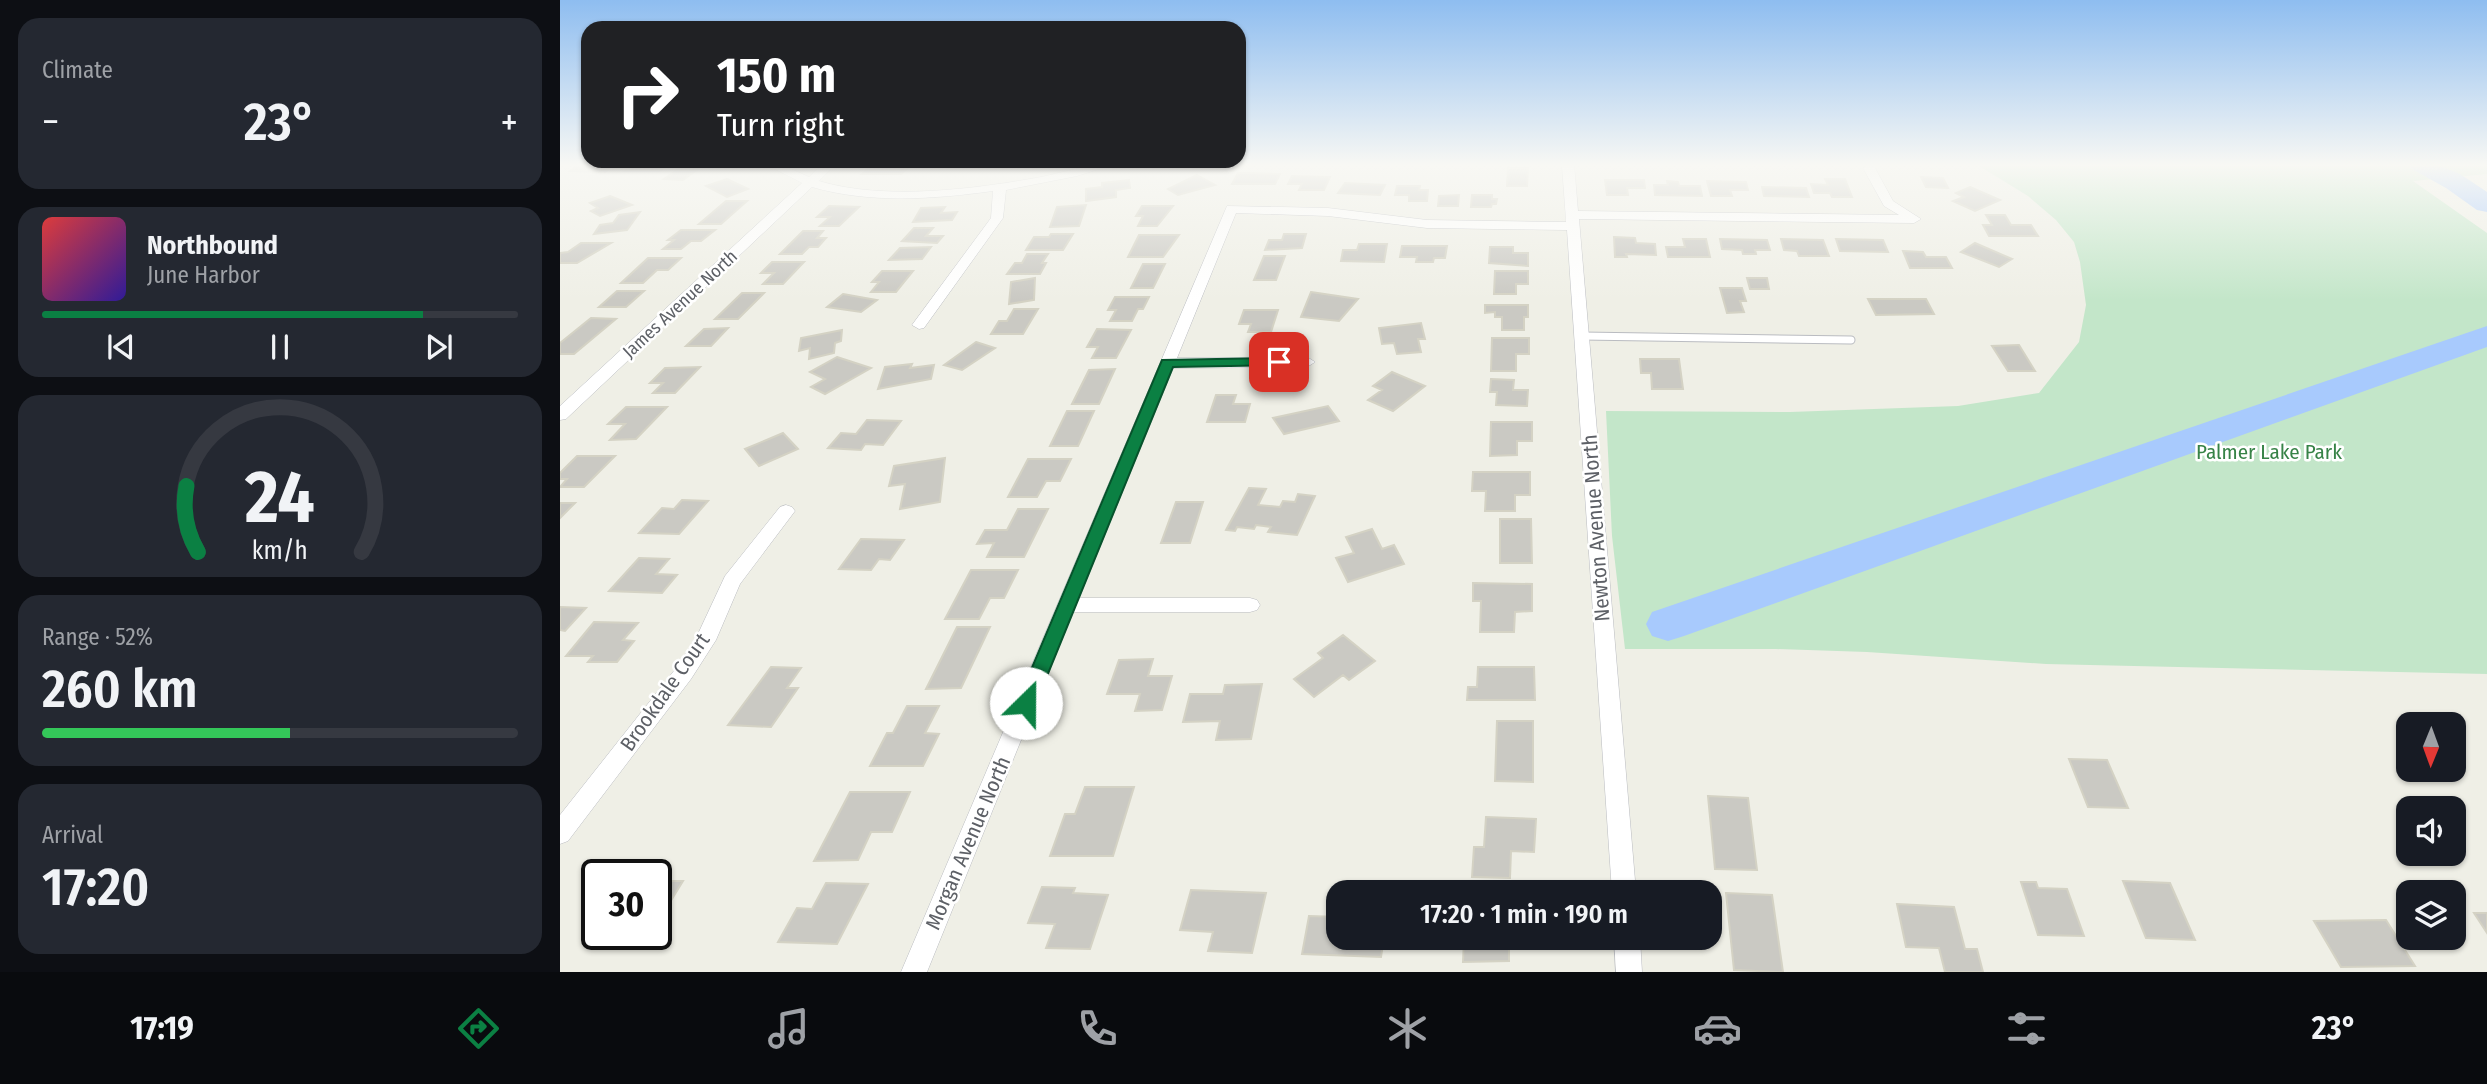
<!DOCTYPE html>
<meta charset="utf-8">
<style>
:root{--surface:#171b24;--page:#242831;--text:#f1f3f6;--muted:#9ea1a6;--line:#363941;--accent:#0b8043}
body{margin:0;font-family:"Fira Sans Condensed",sans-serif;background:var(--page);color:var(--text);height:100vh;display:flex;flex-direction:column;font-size:26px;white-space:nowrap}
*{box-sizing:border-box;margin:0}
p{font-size:23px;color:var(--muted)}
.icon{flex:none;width:38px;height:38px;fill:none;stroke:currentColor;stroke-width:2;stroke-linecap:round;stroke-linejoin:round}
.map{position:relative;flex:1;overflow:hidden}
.drawer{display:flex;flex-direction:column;gap:18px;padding:18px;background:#0d0f14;width:560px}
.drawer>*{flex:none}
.banner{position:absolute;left:21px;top:21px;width:665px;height:147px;border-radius:21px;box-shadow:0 2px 5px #0004;background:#202124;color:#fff;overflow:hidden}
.needle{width:46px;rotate:181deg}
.buttons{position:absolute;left:1836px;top:712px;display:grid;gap:14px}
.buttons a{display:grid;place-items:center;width:70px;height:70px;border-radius:14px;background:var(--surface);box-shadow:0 2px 5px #0004;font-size:35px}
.speed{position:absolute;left:21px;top:859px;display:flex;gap:14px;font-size:35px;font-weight:700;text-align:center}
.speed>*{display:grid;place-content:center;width:91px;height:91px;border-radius:50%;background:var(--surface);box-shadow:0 2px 5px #0004;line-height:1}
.speed .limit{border:4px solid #111;border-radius:10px;background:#fff;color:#111}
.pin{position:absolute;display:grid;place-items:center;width:60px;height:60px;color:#fff;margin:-30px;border-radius:14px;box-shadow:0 4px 10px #0006}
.me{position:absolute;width:77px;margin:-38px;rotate:23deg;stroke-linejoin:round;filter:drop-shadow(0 0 5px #0008)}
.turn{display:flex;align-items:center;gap:24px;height:147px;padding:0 21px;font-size:32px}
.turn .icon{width:91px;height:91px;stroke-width:2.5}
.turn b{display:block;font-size:49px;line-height:60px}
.big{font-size:52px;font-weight:600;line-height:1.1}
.drawer .tile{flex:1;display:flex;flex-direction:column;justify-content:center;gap:10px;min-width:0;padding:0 24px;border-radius:21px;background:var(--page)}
.drawer .dial{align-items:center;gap:0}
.dial svg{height:182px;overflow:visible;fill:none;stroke:var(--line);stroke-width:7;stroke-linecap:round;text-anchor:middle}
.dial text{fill:var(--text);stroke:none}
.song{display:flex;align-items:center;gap:21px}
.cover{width:84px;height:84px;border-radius:10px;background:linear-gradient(135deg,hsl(0 70% 55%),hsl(250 70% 35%))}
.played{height:7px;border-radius:4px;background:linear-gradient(90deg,var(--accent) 80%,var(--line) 80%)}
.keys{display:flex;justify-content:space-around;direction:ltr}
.heat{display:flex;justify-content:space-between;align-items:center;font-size:38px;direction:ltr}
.charge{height:10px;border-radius:5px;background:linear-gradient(90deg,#34c759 52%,var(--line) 0)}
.trip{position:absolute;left:766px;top:880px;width:396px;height:70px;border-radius:21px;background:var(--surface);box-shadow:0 2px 5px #0004;font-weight:600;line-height:70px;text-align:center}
.tabs{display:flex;height:112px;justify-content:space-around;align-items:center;background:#090b0e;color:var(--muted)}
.tabs .icon{width:49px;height:49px}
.tabs .on{color:var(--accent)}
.tabs b{font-size:32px;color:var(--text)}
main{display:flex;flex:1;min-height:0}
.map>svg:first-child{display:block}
</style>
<main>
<section class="drawer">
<div class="tile"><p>Climate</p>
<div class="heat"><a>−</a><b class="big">23°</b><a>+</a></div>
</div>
<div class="tile">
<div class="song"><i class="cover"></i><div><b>Northbound</b><p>June Harbor</p></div></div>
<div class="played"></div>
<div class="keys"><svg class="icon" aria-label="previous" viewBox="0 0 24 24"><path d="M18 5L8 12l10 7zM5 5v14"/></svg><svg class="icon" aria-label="pause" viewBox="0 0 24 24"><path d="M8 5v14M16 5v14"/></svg><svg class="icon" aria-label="next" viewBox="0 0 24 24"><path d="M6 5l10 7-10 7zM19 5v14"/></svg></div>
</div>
<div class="tile dial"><svg viewBox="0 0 100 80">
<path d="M14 69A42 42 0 1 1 86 69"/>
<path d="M14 69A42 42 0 0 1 9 40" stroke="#0b8043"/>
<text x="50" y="56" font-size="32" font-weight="700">24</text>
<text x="50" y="72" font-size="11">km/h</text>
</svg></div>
<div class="tile"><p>Range · 52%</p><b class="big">260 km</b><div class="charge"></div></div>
<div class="tile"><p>Arrival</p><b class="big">17:20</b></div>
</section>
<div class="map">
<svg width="1927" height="972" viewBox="0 0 1927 972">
<rect width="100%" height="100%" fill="#efefe6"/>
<path fill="#c3e6c9" d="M1416,164H1927V174L1853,181L1927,233V674L1486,664L1307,652L1216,649H1065L1052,536L1046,411L1230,412L1398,406L1479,393L1519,342L1526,305L1520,262L1514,242L1496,220L1468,196Z"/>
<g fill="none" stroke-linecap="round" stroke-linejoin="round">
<path fill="#a8cafd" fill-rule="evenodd" d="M1848,164C1889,164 1894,170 1927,192V212L1917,210L1886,188L1852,169Z
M1927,326V347L1124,636L1108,641L1092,636L1086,624L1092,612Z"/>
</g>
<path fill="#cac9c3" stroke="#d4d2c4" stroke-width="2" d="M20,164H56L45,172L10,171Z
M75,164H109L99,171H65Z
M341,164L338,168H348L341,174H302L312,165Z
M120,168L138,169L123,180L104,179Z
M948,168H968L967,186H947Z
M678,173H689L720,174L715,184H672Z
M637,175L655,185L618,195L608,189Z
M732,176L770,177L764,190H739L742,184H728Z
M1361,177L1383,178L1388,188L1366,187Z
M167,179L188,189L167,197L146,186Z
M1265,179H1285L1292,197H1272L1270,193H1254L1251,184L1268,185Z
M569,180L570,188L556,190V197L526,201V189L542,187V183Z
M1045,180H1084L1085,188H1067L1068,195H1047Z
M1107,181L1118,182L1119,186H1140L1142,196L1095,195L1094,185H1108Z
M1147,181L1186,182L1188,190H1170L1172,196H1151Z
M785,183L825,185L820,195L778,193Z
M837,186H860L859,190H868L867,201H849V195H835Z
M1202,187L1246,188L1249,197L1204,196Z
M1410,187L1440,200L1415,211L1393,201L1404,197L1396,193Z
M899,195L898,206H878L879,196Z
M912,195H932V199H937L936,204H932L931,207H911Z
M50,196L72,205L40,216L31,211L38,208L30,203Z
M166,201H187L161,224H139Z
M526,205L519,226L490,227L497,207Z
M269,206L299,207L279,226H260L270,217H257Z
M582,206H613L597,226H578L583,216H576Z
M385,207L381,213L397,212L392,220L353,222L361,208Z
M80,212L67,230L34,234L40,225L53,223L59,215Z
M1426,215H1445L1451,225H1471L1478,236H1429L1423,225H1432Z
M354,228H373L366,236H383L377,243L342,241Z
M121,230H155L141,241H131L121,249H103L114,240H108Z
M243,231H263L257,238H266L258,247H249L242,254H220Z
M491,234H513L503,250H466L474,237H489Z
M724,234H746L742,248L705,250L709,240H722Z
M579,235H619L603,257H568Z
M1054,237L1075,238L1076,243L1095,244L1096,255L1066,254L1067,257H1055Z
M1123,239H1146L1150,257H1108L1106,247H1125Z
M1160,239L1207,240L1210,250H1195L1196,254H1183L1182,250L1162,249Z
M1221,239L1263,240L1269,256H1239L1237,251L1224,250Z
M1276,239L1323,240L1328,252L1280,251Z
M21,243H51L17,263H0V253L8,252Z
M1415,243L1452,259L1439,267L1401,252Z
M799,244H827L824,262L781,261L783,250H797Z
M842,246H887L885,258H874L873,262H856L857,257H840Z
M371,247L362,259L329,260L340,248Z
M930,247H953V253H968V266L929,263Z
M1343,251L1363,252L1366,257H1386L1392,268H1350Z
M467,254H488L482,263H486L480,274H447L455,263H462Z
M704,256H725L716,280H694Z
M88,258H121L108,270H97L83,283H61Z
M212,262H244L223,284H203L214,273H201Z
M583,264H605L593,288H571Z
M322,271H353L336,292H311L319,282H312Z
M935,271H968V284H956V294H934Z
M475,278L474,300L449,304L451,282Z
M1187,278H1207L1209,289H1190Z
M1160,288H1182L1186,301H1180L1184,312L1167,313Z
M57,291H84L66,307H39Z
M751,292L798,299L779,321L741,317Z
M182,293H204L178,319H155Z
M283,294L317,300L301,312L267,307Z
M555,297H589L583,309H578L572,321H550L556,310H548Z
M1308,299H1366L1374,314L1316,315Z
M925,305H968V317H964V330H942V317H935V312L925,313Z
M454,309H478L463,334H431L439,321H447Z
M684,310H718L711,332H688L691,324H679Z
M31,318L56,319L14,354H0V343Z
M861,323L865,339H858L861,352L837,354L834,343L822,344L819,328Z
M168,328L151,346H126L144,329Z
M537,329L571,330L556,358H532L538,347H527Z
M282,330L281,341L275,343L274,353L249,359L250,348L239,351L241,338Z
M932,338H969V354H956V371H931Z
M416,342L435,348L402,370L384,365Z
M1459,345L1475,371H1448L1432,346Z
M277,357L311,368L265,394L251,387L265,379L250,372Z
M1080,359H1119L1123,389H1092L1091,373H1081Z
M352,364L350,368L374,365L371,379L318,389L325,367Z
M140,367L115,393H93L103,383H90L105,368Z
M555,369L539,404H512L529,370Z
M832,372L865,386L833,411L808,400L822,390L813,386Z
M931,379L954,380L953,390H968L967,406L936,405L937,392H930Z
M656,395H676L673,404H690L685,422H647Z
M768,406L779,421L724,434L713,418Z
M66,407H107L76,439L50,440L65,424H48Z
M507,411H534L518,446H490Z
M307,420L341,421L323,445L305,444L301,450L268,448L281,433L296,434Z
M931,422H972V441H957V455L930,456Z
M223,433L238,449L199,466L185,449Z
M17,456H55L24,487H0L7,479H0V473Z
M385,458L380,502L340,509L345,484L329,486L334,466Z
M468,459H511L500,481H486L477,497H448Z
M913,472H970V495H955V511H925L926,491H912Z
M689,488L706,489L698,505L720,507L723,501L735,502L738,494L755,496L737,535L708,532L711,527L696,525L694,529L677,527L675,531L666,530Z
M122,500L148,501L119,534L79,533L102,508L114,509Z
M616,502H643L630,543H601Z
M0,503H15L0,518Z
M458,509H488L464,557H427L434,543L417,544L425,530H447Z
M940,519H971L972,563H940Z
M812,529L822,549L834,545L844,564L788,582L776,558L794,553L786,537Z
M301,539L344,540L330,560L319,559L311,570L279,569Z
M79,558L109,559L96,574L117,575L102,593L49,591Z
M411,570H458L444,598H430L419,619H385Z
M913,583L972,584V611L955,612L954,632H920L921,601H913Z
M0,607L26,608L5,631L0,630Z
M34,622L78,623L63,640L74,641L57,662H28L33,656H6Z
M397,627H430L401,688L366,689Z
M783,635L815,661L789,680L783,675L754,697L734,679L763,658L758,653Z
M593,659L588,676H612L602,710L575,711L580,694H547L559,660Z
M211,667L241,668L227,688H238L211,727L168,725Z
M918,667H974L975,700H907L908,687H917Z
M702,684L691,739L656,740L660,721L623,722L630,694H663L665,685Z
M347,706H379L365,733L379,734L363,766H310L327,733H333Z
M937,721H973V782L935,781Z
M1509,759L1547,760L1568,808L1528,807Z
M525,787H574L553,856H490L505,814H515Z
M290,792H350L332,832H311L298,860L254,861Z
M1148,796L1188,798L1197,870L1155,869Z
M926,817L976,819L974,852L951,851L950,878L912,877L914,847H924Z
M96,881H123L96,925Z
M1563,881L1610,883L1635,940L1586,938Z
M1461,882H1476L1478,888L1507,889L1524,936L1478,935Z
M266,883L308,884L277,944L218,942L237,908L252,909Z
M482,887L515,888L513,893L548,895L530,949L486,948L495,924L468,923Z
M631,890L706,893L692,953L648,951L653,932L620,930Z
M1166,893L1212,895L1223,972L1174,970Z
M1337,904L1394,907L1405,949H1417L1423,972H1385L1379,948L1346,947Z
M1914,913H1927V933Z
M749,916L779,917V938H824L821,957L742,954Z
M1826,920L1855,966L1781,967L1754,921Z
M37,923V934H90L28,937Z
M904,938H949V961L903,962Z"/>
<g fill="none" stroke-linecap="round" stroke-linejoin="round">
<defs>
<path id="service" d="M1022,336L1291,340"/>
<path id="minor" d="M205,164H220L249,177L263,164H276L259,181C325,201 415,189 481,177C506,172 529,164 555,164L517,176L446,190L443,218L364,328L359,329L352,325L431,218L433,191C375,199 310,204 252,187L6,419L0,420V406L242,183Z
M1002,164H1014L1018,211L1339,215L1324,206L1303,168L1309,164L1315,168L1333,201L1361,219L1354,223L1019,219L1076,892H1052L1007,230L867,228L768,216L676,213L617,358L747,357L755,362L747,367L613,368L519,598H690L697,600L700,605L697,610L690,612H513L367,972H341L667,206L768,208L867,220L1006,222Z
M226,505L232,507L235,511L180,584L156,640L131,679L8,841L0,844V815L117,667L137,636L165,576L220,507Z
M1054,938H1080L1082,972H1056Z"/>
</defs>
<use href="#service" stroke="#babcc1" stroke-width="9"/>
<use href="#minor" stroke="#babcc1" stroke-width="1"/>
<use href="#service" stroke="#fff" stroke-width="7"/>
<use href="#minor" fill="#fff" fill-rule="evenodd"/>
</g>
<linearGradient id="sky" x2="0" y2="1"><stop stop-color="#8ebdf0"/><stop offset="0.55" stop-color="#f8f8f4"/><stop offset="1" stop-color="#f8f8f4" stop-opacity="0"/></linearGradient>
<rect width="1927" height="300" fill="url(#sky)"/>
<path fill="#0b8043" stroke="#07532c" stroke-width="2" d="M719,358L724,359V365L613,367L476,703L473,708L466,711L459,708L457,703L602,360Z"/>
<g text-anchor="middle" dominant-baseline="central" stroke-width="5" stroke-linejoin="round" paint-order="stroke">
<g font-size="18" fill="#5d6066" stroke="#fff">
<text transform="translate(120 304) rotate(-43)">James Avenue North</text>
</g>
<g font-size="21" fill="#378347" stroke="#fff">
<text x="1709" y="452">Palmer Lake Park</text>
</g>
<g font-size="21" fill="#5d6066" stroke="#fff">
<text transform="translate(1036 528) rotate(-94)">Newton Avenue North</text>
<text transform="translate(105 692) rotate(-55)">Brookdale Court</text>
<text transform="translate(408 843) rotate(-67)">Morgan Avenue North</text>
</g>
</g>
</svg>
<div class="buttons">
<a><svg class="needle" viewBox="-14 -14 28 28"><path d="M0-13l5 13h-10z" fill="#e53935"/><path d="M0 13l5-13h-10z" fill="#9ea1a6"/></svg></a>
<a><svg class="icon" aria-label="sound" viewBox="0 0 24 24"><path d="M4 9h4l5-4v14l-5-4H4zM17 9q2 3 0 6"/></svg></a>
<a><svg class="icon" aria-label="layers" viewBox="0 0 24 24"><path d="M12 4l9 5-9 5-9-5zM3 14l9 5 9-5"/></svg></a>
</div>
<div class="speed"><div class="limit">30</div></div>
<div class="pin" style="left:719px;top:362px;background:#d93025"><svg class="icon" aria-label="arrive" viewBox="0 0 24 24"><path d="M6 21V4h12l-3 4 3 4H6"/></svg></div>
<svg class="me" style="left:466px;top:703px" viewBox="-20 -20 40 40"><circle r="19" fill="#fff"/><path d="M0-13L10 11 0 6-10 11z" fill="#0b8043"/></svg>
<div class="trip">17:20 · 1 min · 190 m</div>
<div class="banner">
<div class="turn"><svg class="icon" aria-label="right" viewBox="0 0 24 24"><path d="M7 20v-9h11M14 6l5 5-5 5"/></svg><div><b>150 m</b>Turn right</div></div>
</div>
</div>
</main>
<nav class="tabs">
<b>17:19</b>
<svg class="icon on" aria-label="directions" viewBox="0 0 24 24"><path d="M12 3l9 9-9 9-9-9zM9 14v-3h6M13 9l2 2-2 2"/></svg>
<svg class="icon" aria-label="music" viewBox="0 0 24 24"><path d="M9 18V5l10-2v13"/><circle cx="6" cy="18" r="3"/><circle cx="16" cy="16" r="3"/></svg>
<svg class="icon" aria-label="phone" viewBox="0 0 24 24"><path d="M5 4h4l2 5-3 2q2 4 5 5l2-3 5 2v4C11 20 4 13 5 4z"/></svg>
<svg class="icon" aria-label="climate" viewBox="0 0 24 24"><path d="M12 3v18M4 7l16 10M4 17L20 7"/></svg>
<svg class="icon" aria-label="car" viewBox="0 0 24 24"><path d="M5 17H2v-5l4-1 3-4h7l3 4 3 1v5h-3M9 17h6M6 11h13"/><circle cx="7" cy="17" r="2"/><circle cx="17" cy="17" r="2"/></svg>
<svg class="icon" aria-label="filters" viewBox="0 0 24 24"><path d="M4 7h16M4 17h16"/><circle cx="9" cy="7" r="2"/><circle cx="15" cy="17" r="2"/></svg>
<b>23°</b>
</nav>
